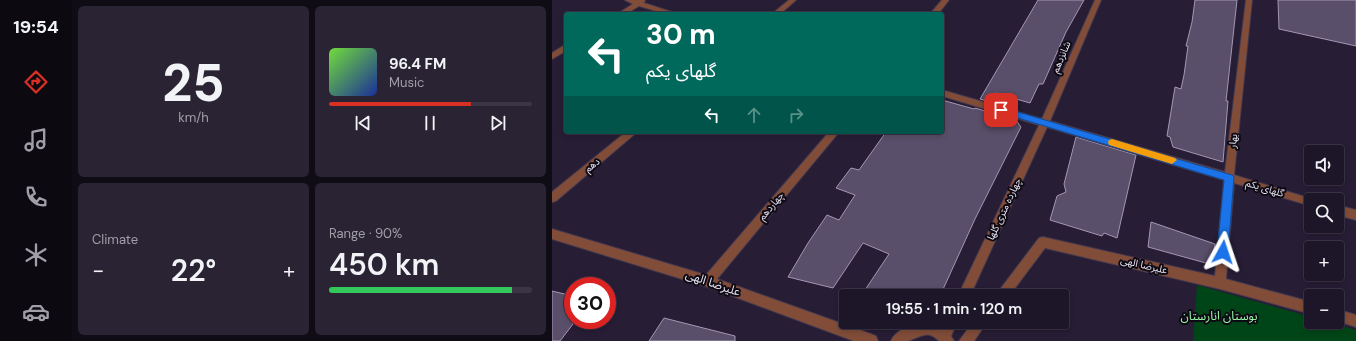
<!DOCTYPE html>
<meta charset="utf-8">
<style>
:root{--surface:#1d1628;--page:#2a2334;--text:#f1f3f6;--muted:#a09fa8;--line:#3b3545;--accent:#d93025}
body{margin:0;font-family:"DM Sans","Noto Sans Arabic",sans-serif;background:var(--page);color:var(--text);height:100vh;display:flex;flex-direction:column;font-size:15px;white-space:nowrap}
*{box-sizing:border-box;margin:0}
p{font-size:13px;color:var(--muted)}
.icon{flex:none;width:22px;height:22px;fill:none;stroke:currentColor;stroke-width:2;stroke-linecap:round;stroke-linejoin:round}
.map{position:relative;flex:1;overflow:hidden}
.side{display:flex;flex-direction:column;gap:6px;padding:6px;background:#100c16;width:480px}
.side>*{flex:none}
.hud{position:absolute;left:12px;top:12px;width:380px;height:122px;border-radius:4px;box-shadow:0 2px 6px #0003,0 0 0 1px var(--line);background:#00695c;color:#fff;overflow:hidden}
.buttons{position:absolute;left:752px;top:145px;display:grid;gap:8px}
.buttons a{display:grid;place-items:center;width:40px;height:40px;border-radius:4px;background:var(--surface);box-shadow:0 2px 6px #0003,0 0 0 1px var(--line);font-size:20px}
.speed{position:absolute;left:12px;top:277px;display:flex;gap:8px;font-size:20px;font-weight:700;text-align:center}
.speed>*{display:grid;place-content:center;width:52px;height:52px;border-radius:50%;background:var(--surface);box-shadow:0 2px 6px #0003,0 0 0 1px var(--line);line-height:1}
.speed .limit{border:6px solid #d22;background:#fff;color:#111}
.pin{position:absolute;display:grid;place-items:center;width:34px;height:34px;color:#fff;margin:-17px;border-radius:8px;box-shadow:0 2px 6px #0006}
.me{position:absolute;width:44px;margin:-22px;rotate:5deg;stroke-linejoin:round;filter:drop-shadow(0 0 3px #0008)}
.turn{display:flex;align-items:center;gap:14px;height:84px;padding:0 16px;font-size:18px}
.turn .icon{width:52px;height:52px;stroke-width:2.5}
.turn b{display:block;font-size:28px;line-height:34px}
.lanes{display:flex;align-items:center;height:38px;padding:0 16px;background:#0003;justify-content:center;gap:20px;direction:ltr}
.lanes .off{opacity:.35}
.big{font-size:30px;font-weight:600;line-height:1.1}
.side .tile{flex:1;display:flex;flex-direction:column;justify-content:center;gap:6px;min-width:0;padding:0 14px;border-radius:6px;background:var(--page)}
.side .dial{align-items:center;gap:0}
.dial b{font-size:52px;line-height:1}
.song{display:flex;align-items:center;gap:12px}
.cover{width:48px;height:48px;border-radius:6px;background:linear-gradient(135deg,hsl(100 70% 55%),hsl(230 70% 35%))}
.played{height:4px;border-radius:2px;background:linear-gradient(90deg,var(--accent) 70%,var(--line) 70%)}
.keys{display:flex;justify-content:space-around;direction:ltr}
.heat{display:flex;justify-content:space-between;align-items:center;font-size:22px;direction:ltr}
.charge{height:6px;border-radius:3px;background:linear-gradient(90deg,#34c759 90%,var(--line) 0)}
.side .tiles{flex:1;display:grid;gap:6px;grid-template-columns:repeat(2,1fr)}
.trip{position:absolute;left:287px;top:289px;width:230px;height:40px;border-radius:4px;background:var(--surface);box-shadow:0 2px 6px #0003,0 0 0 1px var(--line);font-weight:600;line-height:40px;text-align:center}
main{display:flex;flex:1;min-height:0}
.tab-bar{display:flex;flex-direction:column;width:72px;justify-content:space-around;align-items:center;background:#0c0910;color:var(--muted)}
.tab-bar .icon{width:28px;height:28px}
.tab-bar .active{color:var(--accent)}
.tab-bar b{font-size:18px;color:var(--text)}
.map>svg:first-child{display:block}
</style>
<main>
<nav class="tab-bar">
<b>19:54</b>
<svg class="icon active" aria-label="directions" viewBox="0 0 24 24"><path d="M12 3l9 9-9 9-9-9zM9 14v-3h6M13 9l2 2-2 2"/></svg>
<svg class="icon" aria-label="music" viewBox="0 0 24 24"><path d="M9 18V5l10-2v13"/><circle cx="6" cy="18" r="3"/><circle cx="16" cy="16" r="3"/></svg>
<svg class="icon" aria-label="phone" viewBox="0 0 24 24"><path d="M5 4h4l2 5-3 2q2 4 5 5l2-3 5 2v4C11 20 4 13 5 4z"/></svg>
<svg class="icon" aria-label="climate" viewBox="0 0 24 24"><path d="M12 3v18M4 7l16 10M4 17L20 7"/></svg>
<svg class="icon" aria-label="car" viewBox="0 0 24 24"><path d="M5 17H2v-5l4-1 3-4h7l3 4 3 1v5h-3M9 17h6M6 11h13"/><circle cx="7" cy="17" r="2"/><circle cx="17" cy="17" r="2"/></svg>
</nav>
<section class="side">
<div class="tiles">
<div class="tile dial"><b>25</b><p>km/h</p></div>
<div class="tile">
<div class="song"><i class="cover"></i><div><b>96.4 FM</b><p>Music</p></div></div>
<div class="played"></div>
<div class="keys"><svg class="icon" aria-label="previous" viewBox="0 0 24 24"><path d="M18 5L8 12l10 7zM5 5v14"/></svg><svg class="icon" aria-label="pause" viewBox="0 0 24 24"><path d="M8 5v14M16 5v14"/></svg><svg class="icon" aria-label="next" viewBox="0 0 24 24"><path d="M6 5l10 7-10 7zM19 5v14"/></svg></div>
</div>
<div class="tile"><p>Climate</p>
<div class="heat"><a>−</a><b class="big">22°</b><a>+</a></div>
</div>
<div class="tile"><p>Range · 90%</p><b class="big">450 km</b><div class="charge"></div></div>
</div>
</section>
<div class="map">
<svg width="804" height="341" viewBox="0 0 804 341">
<rect width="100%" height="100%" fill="#271d35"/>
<path fill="#004517" d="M645,285L759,317V322H777L804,330V341H641Z"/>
<path fill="#5a4f6a" stroke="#a397b5" d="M486,0H532L514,32L491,84H487L478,103L443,93L454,107L428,99Z
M643,0H685L674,101H676L671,162L621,147L618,137L615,136L623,87L629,89L632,75L636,46H634L640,22Z
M726,0H804V46L727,29Z
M390,100L422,109L423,108L464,120L469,127L423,219L388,296H309L337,254L311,243L281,288L236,277L256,243L275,215L287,220L303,195L284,188L299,168L307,170L334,132H390Z
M524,137L584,155L565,238L552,233L550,236L498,220L505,196L514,192L512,184Z
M599,222L663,244L661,265L596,247Z
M0,291L21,296V324L8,341H0Z
M112,318L183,336V341H97Z"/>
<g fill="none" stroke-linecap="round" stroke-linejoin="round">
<defs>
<path id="minor" d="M73,0H93L92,3L126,14H114L87,6L74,14H65L81,4Z
M237,0H244L228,14H220Z
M390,0H397L386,14H378Z
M543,0H549L498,121L673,172L694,0H700L682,175L763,200H759V206L682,183L674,279L759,302V314L668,289L493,248L457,296H443L487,238L491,237L663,276L672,180L495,127L418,296H406L487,125L390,96V90L490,119Z
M11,46H14V51L0,59V53Z
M74,132H85L4,201L0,202V192Z
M277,132H287L165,279L319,334L324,336L326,341H302L156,287L0,239V229L154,275Z
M785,205L804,210V220L785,215Z
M785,309L804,315V327L785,321Z
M371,322H378L390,327L393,322H405L399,336L402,341H387C376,329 368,337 356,341C352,341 344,341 339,341C344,329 360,325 371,322Z
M421,322H435L422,341H407Z"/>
</defs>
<use href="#minor" stroke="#42384f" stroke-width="2"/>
<use href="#minor" fill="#814d39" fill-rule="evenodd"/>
</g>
<path fill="#1a73e8" stroke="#114b97" d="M446,107H449L680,175L682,177L676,252L674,256L671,257L667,256L665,252L672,180L446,112Z"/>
<path fill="#f59e0b" d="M560,139L623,158L625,160L620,164L557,145L556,142L557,140Z"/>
<g text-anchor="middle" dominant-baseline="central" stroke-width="4" stroke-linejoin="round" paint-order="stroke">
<g font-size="10" fill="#e7e1f1" stroke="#0e0a14">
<text transform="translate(509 57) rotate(-67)">شانزدهم</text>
<text transform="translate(681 141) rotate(-84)">بهار</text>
<text transform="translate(40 165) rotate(-39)">دهم</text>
<text transform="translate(713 188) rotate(17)">گلهای یکم</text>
<text transform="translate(219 206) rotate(-50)">چهاردهم</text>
<text transform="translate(452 209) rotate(-65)">چهارده متری گلها</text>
<text transform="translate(592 265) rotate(13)">علیرضا الهی</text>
</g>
<g font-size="12" fill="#e7e1f1" stroke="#0e0a14">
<text transform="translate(161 283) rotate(19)">علیرضا الهی</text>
</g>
<g font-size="12" fill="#98f8a8" stroke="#0e0a14">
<text x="667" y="316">بوستان انارستان</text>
</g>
</g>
</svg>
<div class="buttons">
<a><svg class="icon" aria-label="sound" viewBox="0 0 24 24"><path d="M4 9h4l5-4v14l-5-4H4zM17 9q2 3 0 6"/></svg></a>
<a><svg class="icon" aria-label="search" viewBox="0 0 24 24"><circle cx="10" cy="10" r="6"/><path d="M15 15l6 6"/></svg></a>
<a>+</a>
<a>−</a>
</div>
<div class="speed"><div class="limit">30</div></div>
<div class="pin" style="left:449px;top:110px;background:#d93025"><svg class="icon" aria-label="arrive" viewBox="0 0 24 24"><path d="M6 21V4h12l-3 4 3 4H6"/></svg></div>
<svg class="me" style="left:671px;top:252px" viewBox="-20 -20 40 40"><path d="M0-17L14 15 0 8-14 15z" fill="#1a73e8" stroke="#fff" stroke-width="4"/></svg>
<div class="trip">19:55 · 1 min · 120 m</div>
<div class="hud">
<div class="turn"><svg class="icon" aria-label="left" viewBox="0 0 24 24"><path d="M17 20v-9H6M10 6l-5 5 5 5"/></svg><div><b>30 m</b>گلهای یکم</div></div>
<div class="lanes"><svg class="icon" aria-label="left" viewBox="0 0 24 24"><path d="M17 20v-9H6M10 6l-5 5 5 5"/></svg><svg class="icon off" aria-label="ahead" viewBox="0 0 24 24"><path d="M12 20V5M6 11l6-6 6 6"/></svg><svg class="icon off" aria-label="right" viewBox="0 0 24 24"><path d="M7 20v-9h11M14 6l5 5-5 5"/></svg></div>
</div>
</div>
</main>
